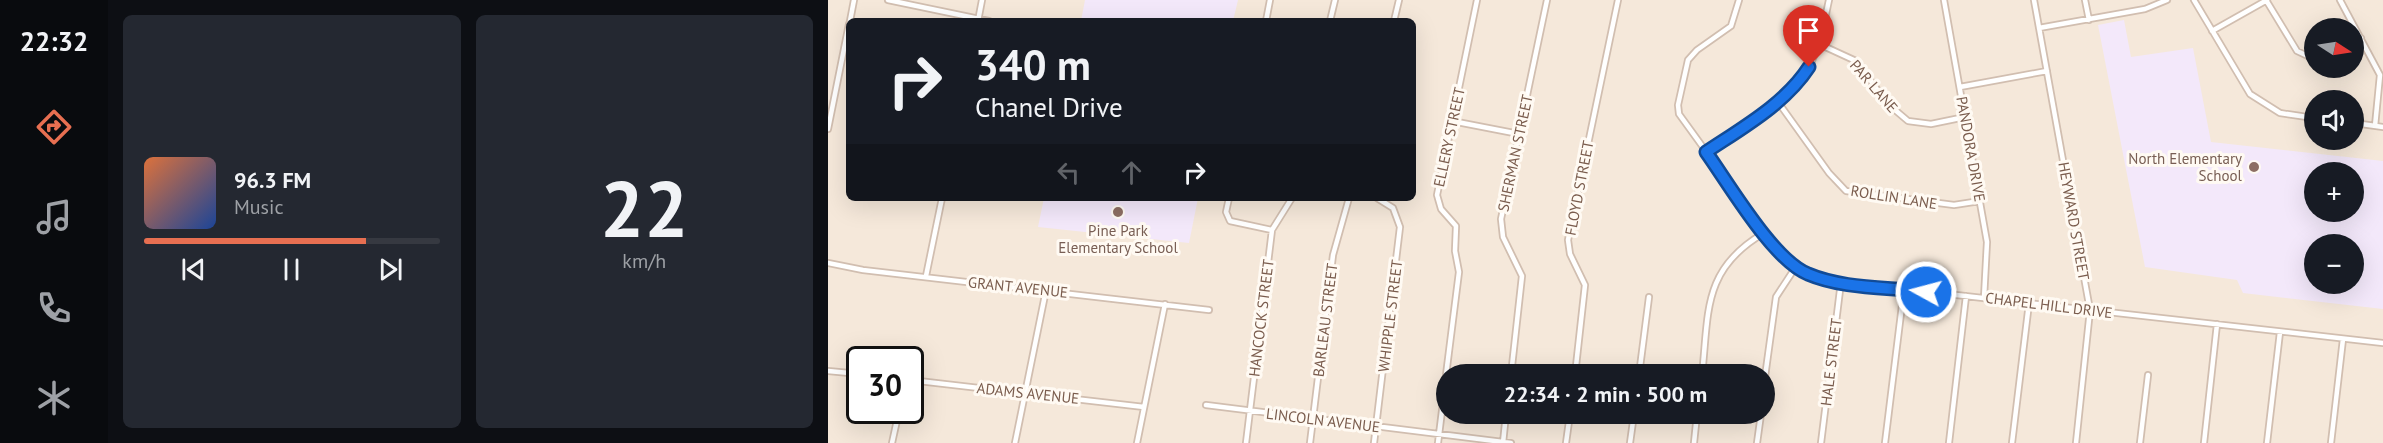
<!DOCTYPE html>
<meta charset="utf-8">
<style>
:root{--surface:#171b24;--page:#242831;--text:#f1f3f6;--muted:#9ea1a6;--line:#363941;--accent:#e76f51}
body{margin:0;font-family:"PT Sans",sans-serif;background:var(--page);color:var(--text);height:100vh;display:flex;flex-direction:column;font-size:22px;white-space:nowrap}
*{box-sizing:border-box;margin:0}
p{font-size:20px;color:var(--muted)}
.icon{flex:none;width:33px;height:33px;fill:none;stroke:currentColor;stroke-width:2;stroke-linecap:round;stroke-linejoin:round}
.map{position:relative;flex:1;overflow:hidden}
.panel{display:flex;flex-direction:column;gap:15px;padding:15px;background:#0d0f14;width:720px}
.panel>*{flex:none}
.hud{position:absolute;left:18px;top:18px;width:570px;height:183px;border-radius:9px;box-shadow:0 6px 24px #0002;background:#171b24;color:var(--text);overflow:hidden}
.needle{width:39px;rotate:102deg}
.controls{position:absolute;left:1476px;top:18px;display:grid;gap:12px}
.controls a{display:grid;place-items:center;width:60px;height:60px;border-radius:50%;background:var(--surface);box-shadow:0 6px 24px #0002;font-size:30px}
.speed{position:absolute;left:18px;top:346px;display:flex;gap:12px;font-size:30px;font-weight:700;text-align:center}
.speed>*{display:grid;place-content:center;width:78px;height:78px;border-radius:50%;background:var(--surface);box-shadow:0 6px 24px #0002;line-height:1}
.speed .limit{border:3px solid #111;border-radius:9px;background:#fff;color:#111}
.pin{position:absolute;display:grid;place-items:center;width:51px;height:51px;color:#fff;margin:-62px -26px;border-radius:50% 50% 50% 0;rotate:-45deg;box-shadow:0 0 6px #0007}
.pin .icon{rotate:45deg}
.me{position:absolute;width:66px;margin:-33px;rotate:277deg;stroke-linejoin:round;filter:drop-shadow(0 0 4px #0008)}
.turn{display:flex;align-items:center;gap:21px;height:126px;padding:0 30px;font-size:27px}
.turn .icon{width:78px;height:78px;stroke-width:2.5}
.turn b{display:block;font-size:42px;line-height:51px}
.lanes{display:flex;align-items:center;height:57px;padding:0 30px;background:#0003;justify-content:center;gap:30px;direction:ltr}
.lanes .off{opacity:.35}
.panel .card{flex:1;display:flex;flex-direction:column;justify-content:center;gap:9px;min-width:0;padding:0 21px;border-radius:9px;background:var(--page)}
.panel .dial{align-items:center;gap:0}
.dial b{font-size:78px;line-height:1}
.song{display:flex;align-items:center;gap:18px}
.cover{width:72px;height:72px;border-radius:9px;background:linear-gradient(135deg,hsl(20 70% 55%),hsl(220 70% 35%))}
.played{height:6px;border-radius:3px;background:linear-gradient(90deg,var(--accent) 75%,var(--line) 75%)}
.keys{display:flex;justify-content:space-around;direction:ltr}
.panel .tiles{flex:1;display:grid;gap:15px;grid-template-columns:repeat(2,1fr)}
.trip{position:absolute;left:608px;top:364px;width:339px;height:60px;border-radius:30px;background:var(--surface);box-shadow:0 6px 24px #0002;font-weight:700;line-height:60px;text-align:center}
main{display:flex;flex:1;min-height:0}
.menu{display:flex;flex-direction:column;width:108px;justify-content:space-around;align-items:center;background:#090b0e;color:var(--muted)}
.menu .icon{width:42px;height:42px}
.menu .current{color:var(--accent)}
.menu b{font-size:27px;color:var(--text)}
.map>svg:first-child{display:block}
</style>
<main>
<nav class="menu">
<b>22:32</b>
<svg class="icon current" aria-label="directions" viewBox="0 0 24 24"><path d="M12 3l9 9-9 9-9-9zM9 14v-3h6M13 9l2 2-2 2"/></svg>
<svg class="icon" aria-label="music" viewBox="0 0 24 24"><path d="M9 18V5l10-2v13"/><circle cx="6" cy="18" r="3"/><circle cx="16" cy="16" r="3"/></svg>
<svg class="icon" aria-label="phone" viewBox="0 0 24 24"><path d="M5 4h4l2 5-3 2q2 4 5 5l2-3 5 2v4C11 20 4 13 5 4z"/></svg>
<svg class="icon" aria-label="climate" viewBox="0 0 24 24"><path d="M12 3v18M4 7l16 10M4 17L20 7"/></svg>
</nav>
<section class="panel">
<div class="tiles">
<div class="card">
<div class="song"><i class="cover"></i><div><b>96.3 FM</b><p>Music</p></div></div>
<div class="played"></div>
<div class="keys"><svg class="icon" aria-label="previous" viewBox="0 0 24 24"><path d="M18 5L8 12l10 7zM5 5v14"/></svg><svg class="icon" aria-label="pause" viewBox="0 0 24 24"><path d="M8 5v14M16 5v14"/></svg><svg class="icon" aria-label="next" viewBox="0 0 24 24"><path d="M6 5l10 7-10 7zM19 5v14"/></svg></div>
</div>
<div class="card dial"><b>22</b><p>km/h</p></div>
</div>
</section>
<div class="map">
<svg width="1555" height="443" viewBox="0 0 1555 443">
<rect width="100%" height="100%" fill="#fdf6ec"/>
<path fill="#f5e8da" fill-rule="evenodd" d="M0,0H1555V443H0ZM21,21H585V198H21ZM1486,28H1526V68H1486ZM1486,100H1526V140H1486ZM1486,172H1526V212H1486ZM1486,244H1526V284H1486ZM32,360H82V411H32ZM618,375H936V414H618Z"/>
<path fill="#f3e8fa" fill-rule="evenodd" d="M257,0H410L405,21H253Z
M1296,20L1303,57L1365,48L1383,142L1555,161V309L1415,293L1409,280L1317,267L1270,25ZM1486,172H1526V212H1486ZM1486,244H1526V284H1486Z
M216,198H370L361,243L210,227Z"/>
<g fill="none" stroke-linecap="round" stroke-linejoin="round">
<defs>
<path id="street" d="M60,0L161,21
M911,0L903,26L869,50L860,60L850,105L851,114L953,255L978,274L1013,282L1555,343
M1116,0L1159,242L1156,298
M1206,0L1262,310L1248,443
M1257,0L1261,20
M1366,0L1422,94L1452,113L1486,118
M1438,0L1469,51L1486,59
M1512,0L1552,75L1547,126
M22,21L26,0
M150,21L154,0
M438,21L442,0
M502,21L507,0
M566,21L571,0
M1211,28L1317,9L1339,0
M1384,31L1439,0
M1526,43L1533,38
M991,44L1028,61L1060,104L1080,121L1103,124L1137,117
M1132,87L1219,71
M950,102L1001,173L1018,191L1126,205L1152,201
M624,121L691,134
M1526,123L1555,127
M0,129L21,24
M878,152C913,129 959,105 981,67C992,46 996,23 1001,0
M401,198L398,212L402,221L444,230
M0,263L35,270L381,310
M98,276L114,198
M0,371L32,374
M618,375L631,272L627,251L628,226L613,209L609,195L649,0
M683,375L694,276L675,237L673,219L719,0
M747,375L757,285L742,254L740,240L790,0
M811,375L821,297
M874,375C881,312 874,269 936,233
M82,380L316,407
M936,384L948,297L967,268
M378,405L683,443
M64,443L71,411
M187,443L218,290
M309,443L337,304
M418,443L444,230L464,198
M482,443L505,255L521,198
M546,443L572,227L565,208L549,198
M610,443L618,378
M675,443L678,414
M738,443L742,414
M802,443L806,414
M866,443L869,414
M929,443L933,414
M993,443L1013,282
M1057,443L1076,289
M1121,443L1138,296
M1184,443L1201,303
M1312,443L1320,375
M1376,443L1389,324
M1439,443L1452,332
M1503,443L1515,339"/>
</defs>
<use href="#street" stroke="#d1beb0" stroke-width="8"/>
<use href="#street" stroke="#fff" stroke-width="4.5"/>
</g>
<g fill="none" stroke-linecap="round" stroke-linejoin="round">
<defs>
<path id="route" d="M981,67C957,104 914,128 878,152C901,184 945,260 980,274C1015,289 1060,287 1098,292"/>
</defs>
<use href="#route" stroke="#114b97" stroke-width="15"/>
<use href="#route" stroke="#1a73e8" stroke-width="10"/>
</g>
<g fill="#8d6e63" stroke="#fffaf3" stroke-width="2">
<circle cx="1426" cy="167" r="6"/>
<circle cx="290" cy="212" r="6"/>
</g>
<g text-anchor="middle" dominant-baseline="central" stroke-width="6" stroke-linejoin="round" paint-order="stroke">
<g font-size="15" fill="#7a5c4d" stroke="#fffaf3">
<text transform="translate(1046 86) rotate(49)">PAR LANE</text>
<text transform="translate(621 137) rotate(-78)">ELLERY STREET</text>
<text transform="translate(1143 149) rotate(80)">PANDORA DRIVE</text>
<text transform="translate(687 153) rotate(-78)">SHERMAN STREET</text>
<text transform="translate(751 188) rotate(-79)">FLOYD STREET</text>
<text transform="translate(1066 197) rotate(9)">ROLLIN LANE</text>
<text transform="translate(1246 221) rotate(80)">HEYWARD STREET</text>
<text transform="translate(190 287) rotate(6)">GRANT AVENUE</text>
<text transform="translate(1221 305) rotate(7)">CHAPEL HILL DRIVE</text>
<text transform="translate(562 316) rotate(-83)">WHIPPLE STREET</text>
<text transform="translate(433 318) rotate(-83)">HANCOCK STREET</text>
<text transform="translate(497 320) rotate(-83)">BARLEAU STREET</text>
<text transform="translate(1003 362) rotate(-83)">HALE STREET</text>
<text transform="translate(200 393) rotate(6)">ADAMS AVENUE</text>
<text transform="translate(495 420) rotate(7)">LINCOLN AVENUE</text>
</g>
<g font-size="15" fill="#785e54" stroke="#fffaf3" text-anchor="end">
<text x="1414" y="158">North Elementary<tspan x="1414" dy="17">School</tspan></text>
<text x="290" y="230" text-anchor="middle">Pine Park<tspan x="290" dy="17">Elementary School</tspan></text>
</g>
</g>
</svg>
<div class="controls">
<a><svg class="needle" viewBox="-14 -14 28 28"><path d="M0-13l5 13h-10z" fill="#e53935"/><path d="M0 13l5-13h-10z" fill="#9ea1a6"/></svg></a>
<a><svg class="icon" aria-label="sound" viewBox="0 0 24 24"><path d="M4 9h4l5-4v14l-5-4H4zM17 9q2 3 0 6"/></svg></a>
<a>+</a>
<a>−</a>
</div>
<div class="speed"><div class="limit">30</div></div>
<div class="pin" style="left:981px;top:67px;background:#d93025"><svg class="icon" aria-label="arrive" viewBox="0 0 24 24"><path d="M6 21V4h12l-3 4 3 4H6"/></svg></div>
<svg class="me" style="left:1098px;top:292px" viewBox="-20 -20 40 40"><circle r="17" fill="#1a73e8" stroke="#fff" stroke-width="3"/><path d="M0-11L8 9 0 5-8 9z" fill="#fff"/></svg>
<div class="trip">22:34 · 2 min · 500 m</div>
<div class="hud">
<div class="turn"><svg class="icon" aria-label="right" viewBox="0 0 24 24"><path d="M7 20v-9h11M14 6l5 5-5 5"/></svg><div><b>340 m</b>Chanel Drive</div></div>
<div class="lanes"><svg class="icon off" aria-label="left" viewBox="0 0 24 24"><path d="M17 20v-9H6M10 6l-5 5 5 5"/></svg><svg class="icon off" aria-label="ahead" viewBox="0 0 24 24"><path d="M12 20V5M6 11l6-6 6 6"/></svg><svg class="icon" aria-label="right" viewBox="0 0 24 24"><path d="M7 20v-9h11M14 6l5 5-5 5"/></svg></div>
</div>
</div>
</main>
